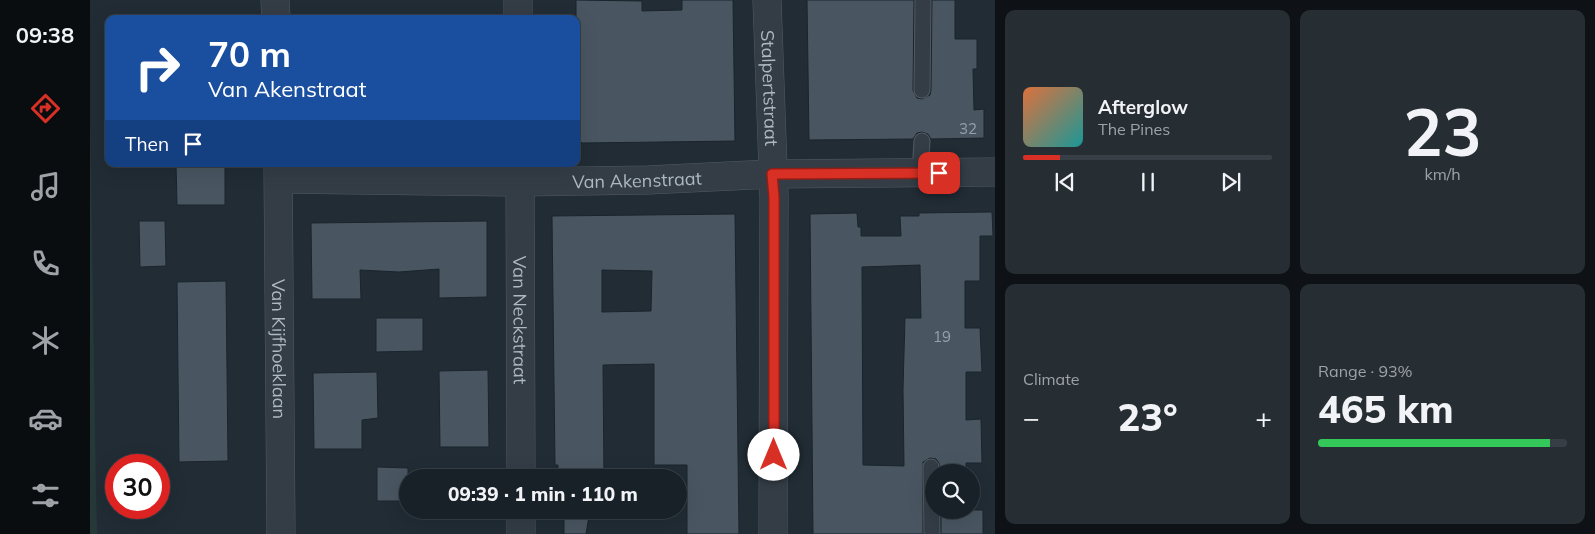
<!DOCTYPE html>
<meta charset="utf-8">
<style>
:root{--surface:#192128;--page:#262e34;--text:#f1f3f6;--muted:#9fa3a8;--line:#373e45;--accent:#d93025}
body{margin:0;font-family:Mulish,sans-serif;background:var(--page);color:var(--text);height:100vh;display:flex;flex-direction:column;font-size:19px;white-space:nowrap}
*{box-sizing:border-box;margin:0}
p{font-size:16px;color:var(--muted)}
.icon{flex:none;width:28px;height:28px;fill:none;stroke:currentColor;stroke-width:2;stroke-linecap:round;stroke-linejoin:round}
.map{position:relative;flex:1;overflow:hidden}
.drawer{display:flex;flex-direction:column;gap:10px;padding:10px;background:#0e1216;width:600px}
.drawer>*{flex:none}
.banner{position:absolute;left:15px;top:15px;width:475px;height:152px;border-radius:10px;box-shadow:0 5px 20px #0002,0 0 0 1px var(--line);background:#1a4fa0;color:#fff;overflow:hidden}
.tools{position:absolute;left:835px;top:464px;display:grid;gap:10px}
.tools a{display:grid;place-items:center;width:55px;height:55px;border-radius:50%;background:var(--surface);box-shadow:0 5px 20px #0002,0 0 0 1px var(--line);font-size:25px}
.speed{position:absolute;left:15px;top:454px;display:flex;gap:10px;font-size:25px;font-weight:700;text-align:center}
.speed>*{display:grid;place-content:center;width:65px;height:65px;border-radius:50%;background:var(--surface);box-shadow:0 5px 20px #0002,0 0 0 1px var(--line);line-height:1}
.speed .limit{border:8px solid #d22;background:#fff;color:#111}
.pin{position:absolute;display:grid;place-items:center;width:42px;height:42px;color:#fff;margin:-21px;border-radius:10px;box-shadow:0 2px 8px #0006}
.me{position:absolute;width:55px;margin:-28px;rotate:0deg;stroke-linejoin:round;filter:drop-shadow(0 0 4px #0008)}
.turn{display:flex;align-items:center;gap:18px;height:105px;padding:0 20px;font-size:22px}
.turn .icon{width:65px;height:65px;stroke-width:2.5}
.turn b{display:block;font-size:35px;line-height:42px}
.then{display:flex;align-items:center;height:48px;padding:0 20px;background:#0003;gap:10px;font-size:19px}
.big{font-size:38px;font-weight:800;line-height:1.1}
.drawer .card{flex:1;display:flex;flex-direction:column;justify-content:center;gap:8px;min-width:0;padding:0 18px;border-radius:10px;background:var(--page)}
.drawer .dial{align-items:center;gap:0}
.dial b{font-size:65px;line-height:1}
.song{display:flex;align-items:center;gap:15px}
.cover{width:60px;height:60px;border-radius:8px;background:linear-gradient(135deg,hsl(20 70% 55%),hsl(180 70% 35%))}
.played{height:5px;border-radius:2px;background:linear-gradient(90deg,var(--accent) 15%,var(--line) 15%)}
.keys{display:flex;justify-content:space-around;direction:ltr}
.heat{display:flex;justify-content:space-between;align-items:center;font-size:28px;direction:ltr}
.charge{height:8px;border-radius:4px;background:linear-gradient(90deg,#34c759 93%,var(--line) 0)}
.drawer .tiles{flex:1;display:grid;gap:10px;grid-template-columns:repeat(2,1fr)}
.trip{position:absolute;left:309px;top:469px;width:288px;height:50px;border-radius:25px;background:var(--surface);box-shadow:0 5px 20px #0002,0 0 0 1px var(--line);font-weight:800;line-height:50px;text-align:center}
main{display:flex;flex:1;min-height:0}
.dock{display:flex;flex-direction:column;width:90px;justify-content:space-around;align-items:center;background:#0a0d10;color:var(--muted)}
.dock .icon{width:35px;height:35px}
.dock .selected{color:var(--accent)}
.dock b{font-size:22px;color:var(--text)}
.map>svg:first-child{display:block}
</style>
<main>
<nav class="dock">
<b>09:38</b>
<svg class="icon selected" aria-label="directions" viewBox="0 0 24 24"><path d="M12 3l9 9-9 9-9-9zM9 14v-3h6M13 9l2 2-2 2"/></svg>
<svg class="icon" aria-label="music" viewBox="0 0 24 24"><path d="M9 18V5l10-2v13"/><circle cx="6" cy="18" r="3"/><circle cx="16" cy="16" r="3"/></svg>
<svg class="icon" aria-label="phone" viewBox="0 0 24 24"><path d="M5 4h4l2 5-3 2q2 4 5 5l2-3 5 2v4C11 20 4 13 5 4z"/></svg>
<svg class="icon" aria-label="climate" viewBox="0 0 24 24"><path d="M12 3v18M4 7l16 10M4 17L20 7"/></svg>
<svg class="icon" aria-label="car" viewBox="0 0 24 24"><path d="M5 17H2v-5l4-1 3-4h7l3 4 3 1v5h-3M9 17h6M6 11h13"/><circle cx="7" cy="17" r="2"/><circle cx="17" cy="17" r="2"/></svg>
<svg class="icon" aria-label="filters" viewBox="0 0 24 24"><path d="M4 7h16M4 17h16"/><circle cx="9" cy="7" r="2"/><circle cx="15" cy="17" r="2"/></svg>
</nav>
<div class="map">
<svg width="905" height="534" viewBox="0 0 905 534">
<rect width="100%" height="100%" fill="#212c35"/>
<path fill="#253a38" d="M0,116L6,493L7,534H0Z"/>
<path fill="#495661" stroke="#1b242c" fill-rule="evenodd" d="M486,0L552,1V11L592,10V0H643L645,141L493,143L486,141Z
M717,0H824L823,90L827,98L832,99L840,95L841,90L842,0H865V39H887V69H883L884,110L894,109V138L841,139L838,134L832,132L827,133L823,139L719,140Z
M86,164H135V205H87Z
M902,212L903,236H890V281H875V328H890L892,372H876V420L891,419L892,463H876V472H850L849,463L846,459L840,458L833,462V534H723L720,214L767,213L768,227H771V236H811L810,216H829V213ZM830,265L831,318H815L813,389L814,466L773,465L772,267Z
M645,214L649,534H597V465H564V364L513,365L514,478H468V465H465L462,216ZM512,270L562,271L561,311L512,312Z
M49,221H75L76,266L50,267Z
M397,221V297L349,298V269L309,272L270,270L271,299H222L221,223Z
M136,281L138,461L89,462L87,282Z
M286,318H333V351L286,352Z
M398,370L399,447H350L349,371Z
M287,372L288,418L272,420V449H224L223,373Z
M287,467L318,468V501H287Z
M474,510H500L496,534H474Z
M851,510H893V534H851Z"/>
<g fill="none" stroke-linecap="round" stroke-linejoin="round">
<defs>
<path id="service" d="M832,90L833,0
M830,173L832,141
M841,467L842,534"/>
<g id="minor">
<path d="M185,0L186,19"/>
<path d="M428,0V19"/>
<path id="s1" d="M677,0L684,197L683,534"/>
<path id="s2" d="M188,164L191,534"/>
<path id="s3" d="M430,164L431,478"/>
<path id="s4" d="M189,179L430,182L558,180L682,174L905,172"/>
<path d="M431,510V534"/>
</g>
</defs>
<use href="#service" stroke="#515b64" stroke-width="17"/>
<use href="#minor" stroke="#515b64" stroke-width="29"/>
<use href="#service" stroke="#343d46" stroke-width="15"/>
<use href="#minor" stroke="#343d46" stroke-width="28"/>
</g>
<g fill="none" stroke-linecap="round" stroke-linejoin="round">
<defs>
<path id="route" d="M684,455V197L682,174L849,173"/>
</defs>
<use href="#route" stroke="#8d1f18" stroke-width="12"/>
<use href="#route" stroke="#d93025" stroke-width="9"/>
</g>
<g text-anchor="middle" dominant-baseline="central" stroke-width="5" stroke-linejoin="round" paint-order="stroke">
<g font-size="15" fill="#95a0aa">
<text x="878" y="128">32</text>
<text x="852" y="336">19</text>
</g>
<g font-size="18" fill="#aeb8c3" stroke="#19222a">
<text stroke="none"><textPath href="#s1" startOffset="88">Stalpertstraat</textPath></text>
<text stroke="none"><textPath href="#s4" startOffset="358">Van Akenstraat</textPath></text>
<text stroke="none"><textPath href="#s3" startOffset="156">Van Neckstraat</textPath></text>
<text stroke="none"><textPath href="#s2" startOffset="185">Van Kijfhoeklaan</textPath></text>
</g>
</g>
</svg>
<div class="tools">
<a><svg class="icon" aria-label="search" viewBox="0 0 24 24"><circle cx="10" cy="10" r="6"/><path d="M15 15l6 6"/></svg></a>
</div>
<div class="speed"><div class="limit">30</div></div>
<div class="pin" style="left:849px;top:173px;background:#d93025"><svg class="icon" aria-label="arrive" viewBox="0 0 24 24"><path d="M6 21V4h12l-3 4 3 4H6"/></svg></div>
<svg class="me" style="left:684px;top:455px" viewBox="-20 -20 40 40"><circle r="19" fill="#fff"/><path d="M0-13L10 11 0 6-10 11z" fill="#d93025"/></svg>
<div class="trip">09:39 · 1 min · 110 m</div>
<div class="banner">
<div class="turn"><svg class="icon" aria-label="right" viewBox="0 0 24 24"><path d="M7 20v-9h11M14 6l5 5-5 5"/></svg><div><b>70 m</b>Van Akenstraat</div></div>
<div class="then">Then<svg class="icon" aria-label="arrive" viewBox="0 0 24 24"><path d="M6 21V4h12l-3 4 3 4H6"/></svg></div>
</div>
</div>
<section class="drawer">
<div class="tiles">
<div class="card">
<div class="song"><i class="cover"></i><div><b>Afterglow</b><p>The Pines</p></div></div>
<div class="played"></div>
<div class="keys"><svg class="icon" aria-label="previous" viewBox="0 0 24 24"><path d="M18 5L8 12l10 7zM5 5v14"/></svg><svg class="icon" aria-label="pause" viewBox="0 0 24 24"><path d="M8 5v14M16 5v14"/></svg><svg class="icon" aria-label="next" viewBox="0 0 24 24"><path d="M6 5l10 7-10 7zM19 5v14"/></svg></div>
</div>
<div class="card dial"><b>23</b><p>km/h</p></div>
<div class="card"><p>Climate</p>
<div class="heat"><a>−</a><b class="big">23°</b><a>+</a></div>
</div>
<div class="card"><p>Range · 93%</p><b class="big">465 km</b><div class="charge"></div></div>
</div>
</section>
</main>
